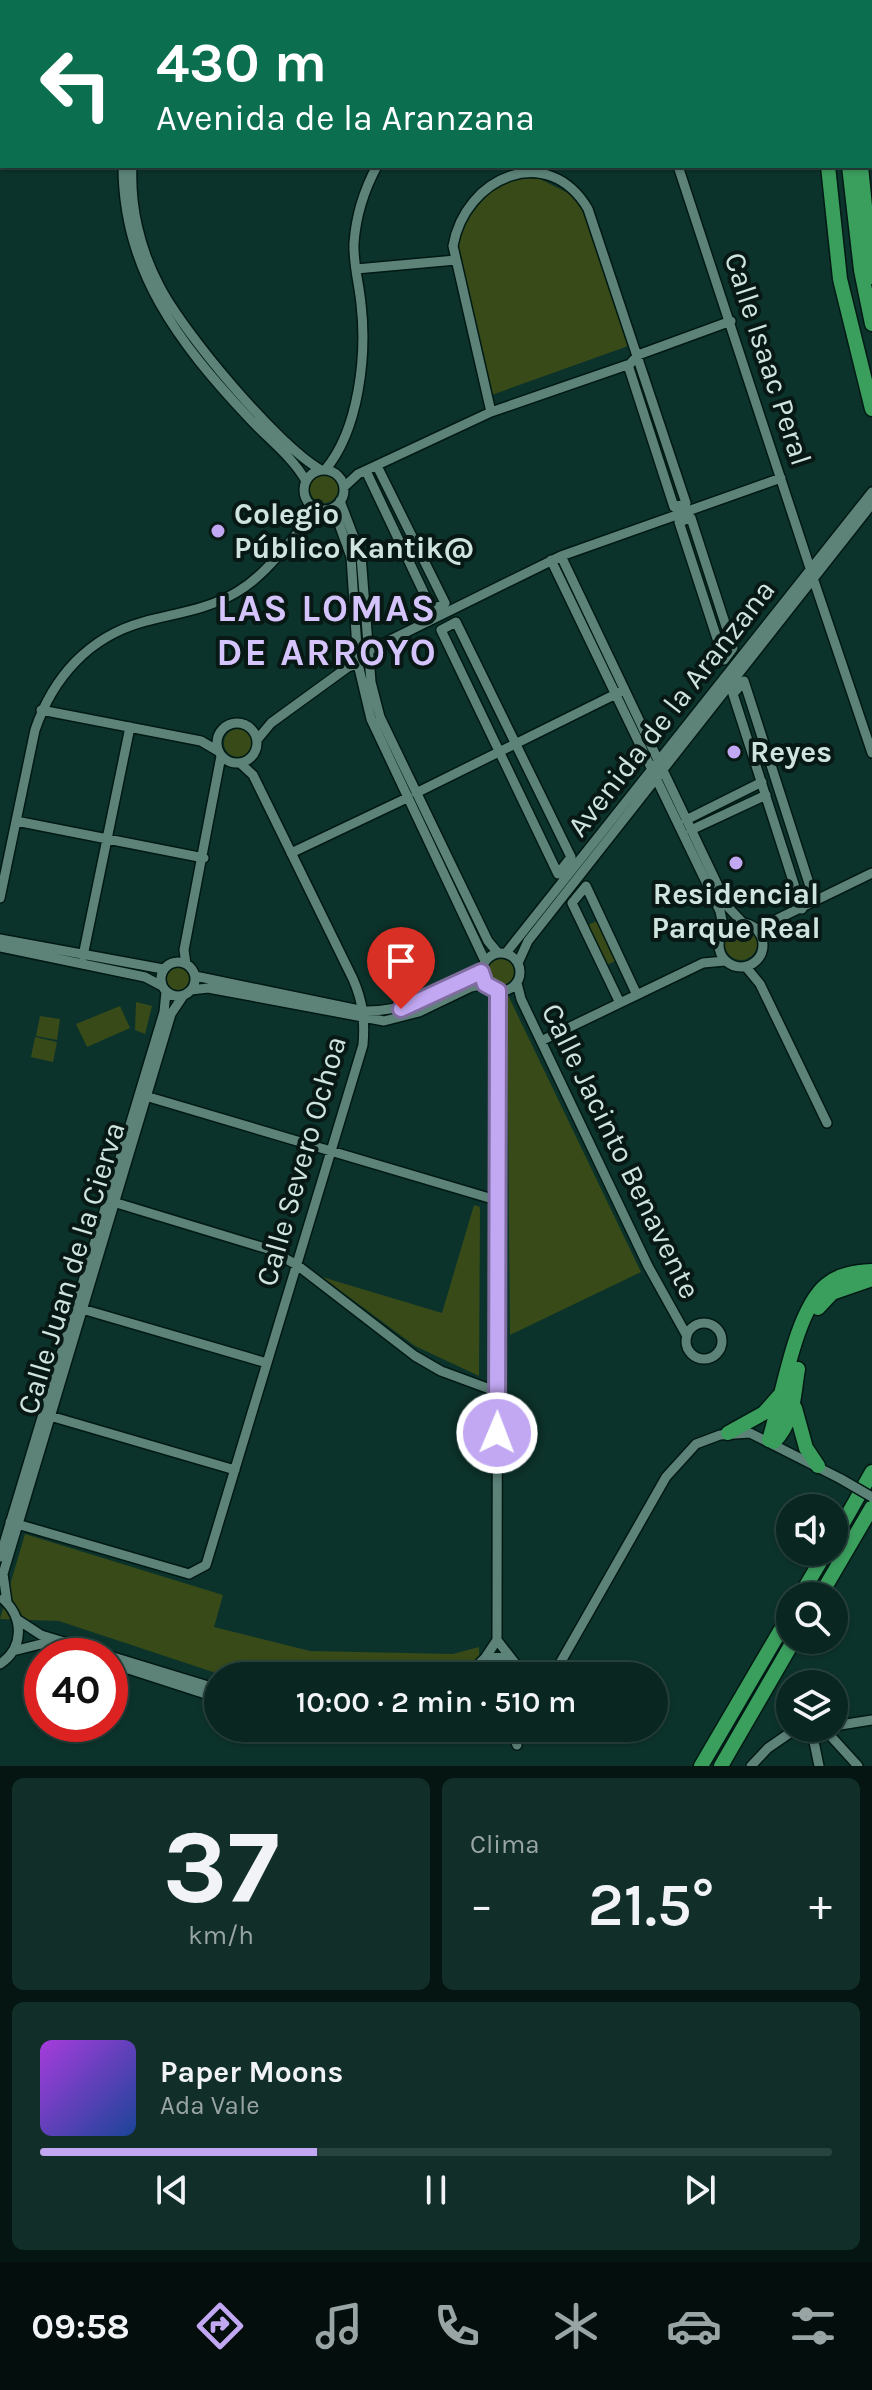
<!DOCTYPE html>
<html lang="es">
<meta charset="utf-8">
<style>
:root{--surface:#092620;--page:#122e29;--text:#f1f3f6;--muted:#99a5a5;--line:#29433e;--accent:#c2a8f3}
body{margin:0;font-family:Karla,sans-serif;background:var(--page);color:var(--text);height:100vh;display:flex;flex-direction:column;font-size:30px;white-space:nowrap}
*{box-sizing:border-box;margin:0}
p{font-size:26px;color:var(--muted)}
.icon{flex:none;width:44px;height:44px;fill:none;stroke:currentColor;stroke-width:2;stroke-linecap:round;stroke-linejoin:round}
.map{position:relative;height:1766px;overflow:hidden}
.side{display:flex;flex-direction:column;gap:12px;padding:12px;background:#051512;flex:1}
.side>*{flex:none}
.top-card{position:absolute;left:0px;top:0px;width:872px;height:168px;box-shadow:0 2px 6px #0004,0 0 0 2px var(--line);background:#0b6e4f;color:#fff;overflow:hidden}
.buttons{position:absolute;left:776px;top:1494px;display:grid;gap:16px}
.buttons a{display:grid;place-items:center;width:72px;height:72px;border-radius:50%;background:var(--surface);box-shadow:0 2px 6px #0004,0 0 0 2px var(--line);font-size:40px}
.speed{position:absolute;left:24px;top:1638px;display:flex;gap:16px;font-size:40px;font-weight:700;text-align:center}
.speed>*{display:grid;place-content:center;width:104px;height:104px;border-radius:50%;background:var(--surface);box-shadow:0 2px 6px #0004,0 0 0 2px var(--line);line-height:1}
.speed .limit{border:12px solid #d22;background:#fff;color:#111}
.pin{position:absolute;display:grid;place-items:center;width:68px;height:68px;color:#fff;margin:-82px -34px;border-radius:50% 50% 50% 0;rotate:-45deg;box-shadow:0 0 8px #0007}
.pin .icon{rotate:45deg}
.me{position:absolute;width:88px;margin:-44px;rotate:1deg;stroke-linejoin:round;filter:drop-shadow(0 0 6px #0008)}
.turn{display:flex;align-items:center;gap:28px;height:168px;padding:0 24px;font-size:36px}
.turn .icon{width:104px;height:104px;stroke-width:2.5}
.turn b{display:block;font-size:56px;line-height:68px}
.big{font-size:60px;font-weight:600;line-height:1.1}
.side .card{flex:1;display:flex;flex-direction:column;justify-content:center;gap:12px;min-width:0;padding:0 28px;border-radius:12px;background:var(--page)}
.side .dial{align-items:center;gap:0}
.dial b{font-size:104px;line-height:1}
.song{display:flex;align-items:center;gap:24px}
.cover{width:96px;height:96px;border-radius:12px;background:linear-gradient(135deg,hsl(280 70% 55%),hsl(220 70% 35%))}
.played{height:8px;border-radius:4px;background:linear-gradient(90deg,var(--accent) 35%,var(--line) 35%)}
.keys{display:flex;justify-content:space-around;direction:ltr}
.heat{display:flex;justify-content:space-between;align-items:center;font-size:44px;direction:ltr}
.side .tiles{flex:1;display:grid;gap:12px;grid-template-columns:1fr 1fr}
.card:last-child{grid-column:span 2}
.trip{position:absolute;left:204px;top:1662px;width:464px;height:80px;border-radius:40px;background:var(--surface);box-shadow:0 2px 6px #0004,0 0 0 2px var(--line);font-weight:600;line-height:80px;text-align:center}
.tab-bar{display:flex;height:128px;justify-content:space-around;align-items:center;background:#040f0d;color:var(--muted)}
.tab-bar .icon{width:56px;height:56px}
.tab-bar .current{color:var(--accent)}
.tab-bar b{font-size:36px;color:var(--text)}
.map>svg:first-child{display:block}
</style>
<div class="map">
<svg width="872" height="1766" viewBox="0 0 872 1766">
<rect width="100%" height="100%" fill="#0c332b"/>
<path fill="#374a18" d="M534,176L574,196L582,207L631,345L486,397C481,370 453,263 457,243C465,203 494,180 534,176Z
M310 489a14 14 0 1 1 28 0a14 14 0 1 1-28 0Z
M224 743a14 14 0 1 1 28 0a14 14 0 1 1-28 0Z
M599,920L617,960L607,965L588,925Z
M725 944a16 16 0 1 1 32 0a16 16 0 1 1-32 0Z
M488 972a13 13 0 1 1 26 0a13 13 0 1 1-26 0Z
M167 979a11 11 0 1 1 22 0a11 11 0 1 1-22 0Z
M507,993L641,1272L510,1335Z
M136,1002L152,1006L145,1034L135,1030Z
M120,1006L130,1028L87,1047L76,1024Z
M40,1016L60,1019L57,1040L36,1036Z
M35,1037L57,1042L53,1062L31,1057Z
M474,1205L480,1207L479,1376L415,1346L322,1277L442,1313Z
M25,1534L223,1595L214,1627L310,1651L453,1654L479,1647L480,1676H225L59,1621L0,1619Z"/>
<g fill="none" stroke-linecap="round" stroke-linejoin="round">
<defs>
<path id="minor" d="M138,2V0
M148,2V0
M123,166C123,271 179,343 248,417C267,438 292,456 306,481
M132,166C130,207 140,249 159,285C182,331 277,445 321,470
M678,166L810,568
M356,269L456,260
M491,412L453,246C465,177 548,141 588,209L686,503L674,507L628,365
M325,470C359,430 367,355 361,304C359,283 353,263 354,243C356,215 364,190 377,166
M304 490a20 20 0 1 1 40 0a20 20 0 1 1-40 0Z
M366,471L432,610L445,603L377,466
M344,487L358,474L491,412L630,364L638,355L731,321
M340,501L361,556L371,682L380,717L488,941L498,953
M328,510L338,521L351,557L358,664L371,719L485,961
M691,518L733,648L724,660L679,522Z
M561,556L728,907L743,923
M551,560L720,911L724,930
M813,578L872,753
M456,622L571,857L558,874L441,630Z
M368,651L561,556L781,478
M744,681L733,694L802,909
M744,681L815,902
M41,710L201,741L218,751
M217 743a20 20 0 1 1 40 0a20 20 0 1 1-40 0Z
M257,740L271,723L348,667L358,664
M416,793L620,692
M686,820L762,782
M16,821L204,858
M691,830L766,795
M291,853L407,798
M0,898L35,730C53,677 89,637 143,622C176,613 207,610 237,592C272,571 290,537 319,510
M719 945a22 22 0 1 1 44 0a22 22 0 1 1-44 0Z
M757,929L872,873
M0,939L163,969
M0,947L145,977L162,986
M482 972a19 19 0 1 1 38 0a19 19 0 1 1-38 0Z
M506,953L872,492
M83,956L130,727
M161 979a17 17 0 1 1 34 0a17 17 0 1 1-34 0Z
M518,963L528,941L872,504
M186,964L184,950L221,756
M746,967L760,984L827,1123
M195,976L364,1011C409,1012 442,991 481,972
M517,983L521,999L648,1266L687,1336
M191,990L208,988L384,1021L419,1012L471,987L485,984
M620,1003L572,903L586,886L637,995
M541,1041L703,963L725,961
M142,1095L496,1200
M110,1201L268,1249L297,1265L415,1356L441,1371L498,1392
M82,1309L267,1363
M686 1341a18 18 0 1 1 36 0a18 18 0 1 1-36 0Z
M50,1416L235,1470
M10,1522L189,1574L206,1565L363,1045C365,1020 363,1002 353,979L253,775L240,763
M0,1557L164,1012L166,992
M7,1602L3,1574L171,1014L183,996
M18,1620L41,1635L218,1689
M497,1640L525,1676
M13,1651L41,1644L89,1656
M485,1658L497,1640L498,991
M110,1663L218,1698
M0,1664C24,1648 24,1618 3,1599
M519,1666L540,1670L556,1666
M467,1676L485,1658L509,1657
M548,1676L559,1665L666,1477L696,1444L720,1435L750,1433L841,1479
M834,1726L872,1720
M510,1728L517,1745
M812,1732L819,1766
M827,1732L858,1766
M751,1766L768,1748L797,1728"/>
<path id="highway" d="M720,0L721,2
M809,2L810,0
M822,2V0
M833,2V0
M855,2V0
M865,2V0
M870,140L872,134
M828,166L840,279L872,409
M849,166L861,270L872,324
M861,166L872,277
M818,1308L832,1293L872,1279
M795,1408L806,1448L818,1466
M728,1433L764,1413L779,1396
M769,1440C782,1400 794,1312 826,1285C839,1274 856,1272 872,1271
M774,1442C795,1419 793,1398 798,1369
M834,1539L872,1472
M800,1596L826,1552
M820,1596L872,1507
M701,1766L790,1614
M721,1766L794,1640"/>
</defs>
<use href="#minor" stroke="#001914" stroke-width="12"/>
<use href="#highway" stroke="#001914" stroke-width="17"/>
<use href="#minor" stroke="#5d8379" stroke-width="9"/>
<use href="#highway" stroke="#3a9e5d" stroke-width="14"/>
<defs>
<path id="minor-bridge" d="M841,1479L872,1497"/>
</defs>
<use href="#minor-bridge" stroke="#001914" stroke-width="12" stroke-linecap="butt"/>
<use href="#minor-bridge" stroke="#5d8379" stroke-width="9"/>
</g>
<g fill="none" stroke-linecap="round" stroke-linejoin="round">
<defs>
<path id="route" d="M401,1009L481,972L485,984L498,991L497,1433"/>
</defs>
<use href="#route" stroke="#7e6d9e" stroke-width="20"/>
<use href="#route" stroke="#c2a8f3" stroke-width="14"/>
</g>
<g fill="#c2a8f3" stroke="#081814" stroke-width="3">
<circle cx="218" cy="531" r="8"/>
<circle cx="734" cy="752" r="8"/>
<circle cx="736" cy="863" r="8"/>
</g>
<g text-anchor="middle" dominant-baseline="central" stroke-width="8" stroke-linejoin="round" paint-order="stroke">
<g font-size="30" fill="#cfe4de" stroke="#081814">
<text transform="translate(768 359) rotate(72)">Calle Isaac Peral</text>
<text transform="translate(671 708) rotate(-52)">Avenida de la Aranzana</text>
<text transform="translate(621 1151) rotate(64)">Calle Jacinto Benavente</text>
<text transform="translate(301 1161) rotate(-74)">Calle Severo Ochoa</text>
<text transform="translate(71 1268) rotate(-73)">Calle Juan de la Cierva</text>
</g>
<g font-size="30" font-weight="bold" fill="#cfe4de" stroke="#081814" text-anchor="start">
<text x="234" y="514">Colegio<tspan x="234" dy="34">Público Kantik@</tspan></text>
<text x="750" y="752">Reyes</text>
<text x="736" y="894" text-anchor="middle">Residencial<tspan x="736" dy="34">Parque Real</tspan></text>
</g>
<g font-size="38" font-weight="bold" letter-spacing="2" fill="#d5c3fb" stroke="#081814">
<text x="327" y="608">LAS LOMAS<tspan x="327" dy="44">DE ARROYO</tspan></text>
</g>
</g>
</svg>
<div class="buttons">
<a><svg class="icon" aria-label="sound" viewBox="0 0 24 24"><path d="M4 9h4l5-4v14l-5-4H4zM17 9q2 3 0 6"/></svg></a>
<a><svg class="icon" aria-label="search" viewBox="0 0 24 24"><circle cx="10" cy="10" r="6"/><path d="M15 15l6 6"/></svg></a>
<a><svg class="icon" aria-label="layers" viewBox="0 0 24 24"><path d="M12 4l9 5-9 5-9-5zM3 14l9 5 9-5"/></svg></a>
</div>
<div class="speed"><div class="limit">40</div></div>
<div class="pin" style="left:401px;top:1009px;background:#d93025"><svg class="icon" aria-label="arrive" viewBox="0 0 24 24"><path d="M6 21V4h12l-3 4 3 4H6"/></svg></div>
<svg class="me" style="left:497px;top:1433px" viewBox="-20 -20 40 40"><circle r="17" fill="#c2a8f3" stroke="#fff" stroke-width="3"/><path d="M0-11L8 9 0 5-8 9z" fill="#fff"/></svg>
<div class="trip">10:00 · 2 min · 510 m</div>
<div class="top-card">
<div class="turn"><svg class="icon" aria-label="left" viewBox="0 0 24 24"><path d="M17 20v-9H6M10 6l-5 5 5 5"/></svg><div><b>430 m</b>Avenida de la Aranzana</div></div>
</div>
</div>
<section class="side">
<div class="tiles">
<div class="card dial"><b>37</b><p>km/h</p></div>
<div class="card"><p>Clima</p>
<div class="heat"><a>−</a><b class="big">21.5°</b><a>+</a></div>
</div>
<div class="card">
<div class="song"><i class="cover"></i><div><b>Paper Moons</b><p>Ada Vale</p></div></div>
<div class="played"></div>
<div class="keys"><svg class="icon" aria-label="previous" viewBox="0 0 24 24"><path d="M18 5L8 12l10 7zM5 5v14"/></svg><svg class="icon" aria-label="pause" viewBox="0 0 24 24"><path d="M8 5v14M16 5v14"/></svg><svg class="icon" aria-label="next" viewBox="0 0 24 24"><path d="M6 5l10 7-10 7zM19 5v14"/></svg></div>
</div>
</div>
</section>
<nav class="tab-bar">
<b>09:58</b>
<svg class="icon current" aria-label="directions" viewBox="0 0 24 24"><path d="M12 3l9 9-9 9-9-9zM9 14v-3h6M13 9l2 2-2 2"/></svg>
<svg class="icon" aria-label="music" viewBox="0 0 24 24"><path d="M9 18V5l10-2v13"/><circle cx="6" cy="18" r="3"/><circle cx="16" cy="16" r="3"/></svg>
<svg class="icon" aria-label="phone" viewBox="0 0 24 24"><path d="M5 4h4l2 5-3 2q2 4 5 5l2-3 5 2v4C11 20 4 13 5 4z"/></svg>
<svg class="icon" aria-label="climate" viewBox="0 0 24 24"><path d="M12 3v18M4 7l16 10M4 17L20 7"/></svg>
<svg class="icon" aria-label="car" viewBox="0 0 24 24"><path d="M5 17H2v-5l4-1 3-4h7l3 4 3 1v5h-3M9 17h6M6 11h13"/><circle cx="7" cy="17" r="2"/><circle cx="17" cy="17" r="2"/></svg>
<svg class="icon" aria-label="filters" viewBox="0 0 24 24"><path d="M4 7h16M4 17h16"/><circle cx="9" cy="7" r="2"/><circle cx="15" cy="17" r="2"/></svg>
</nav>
